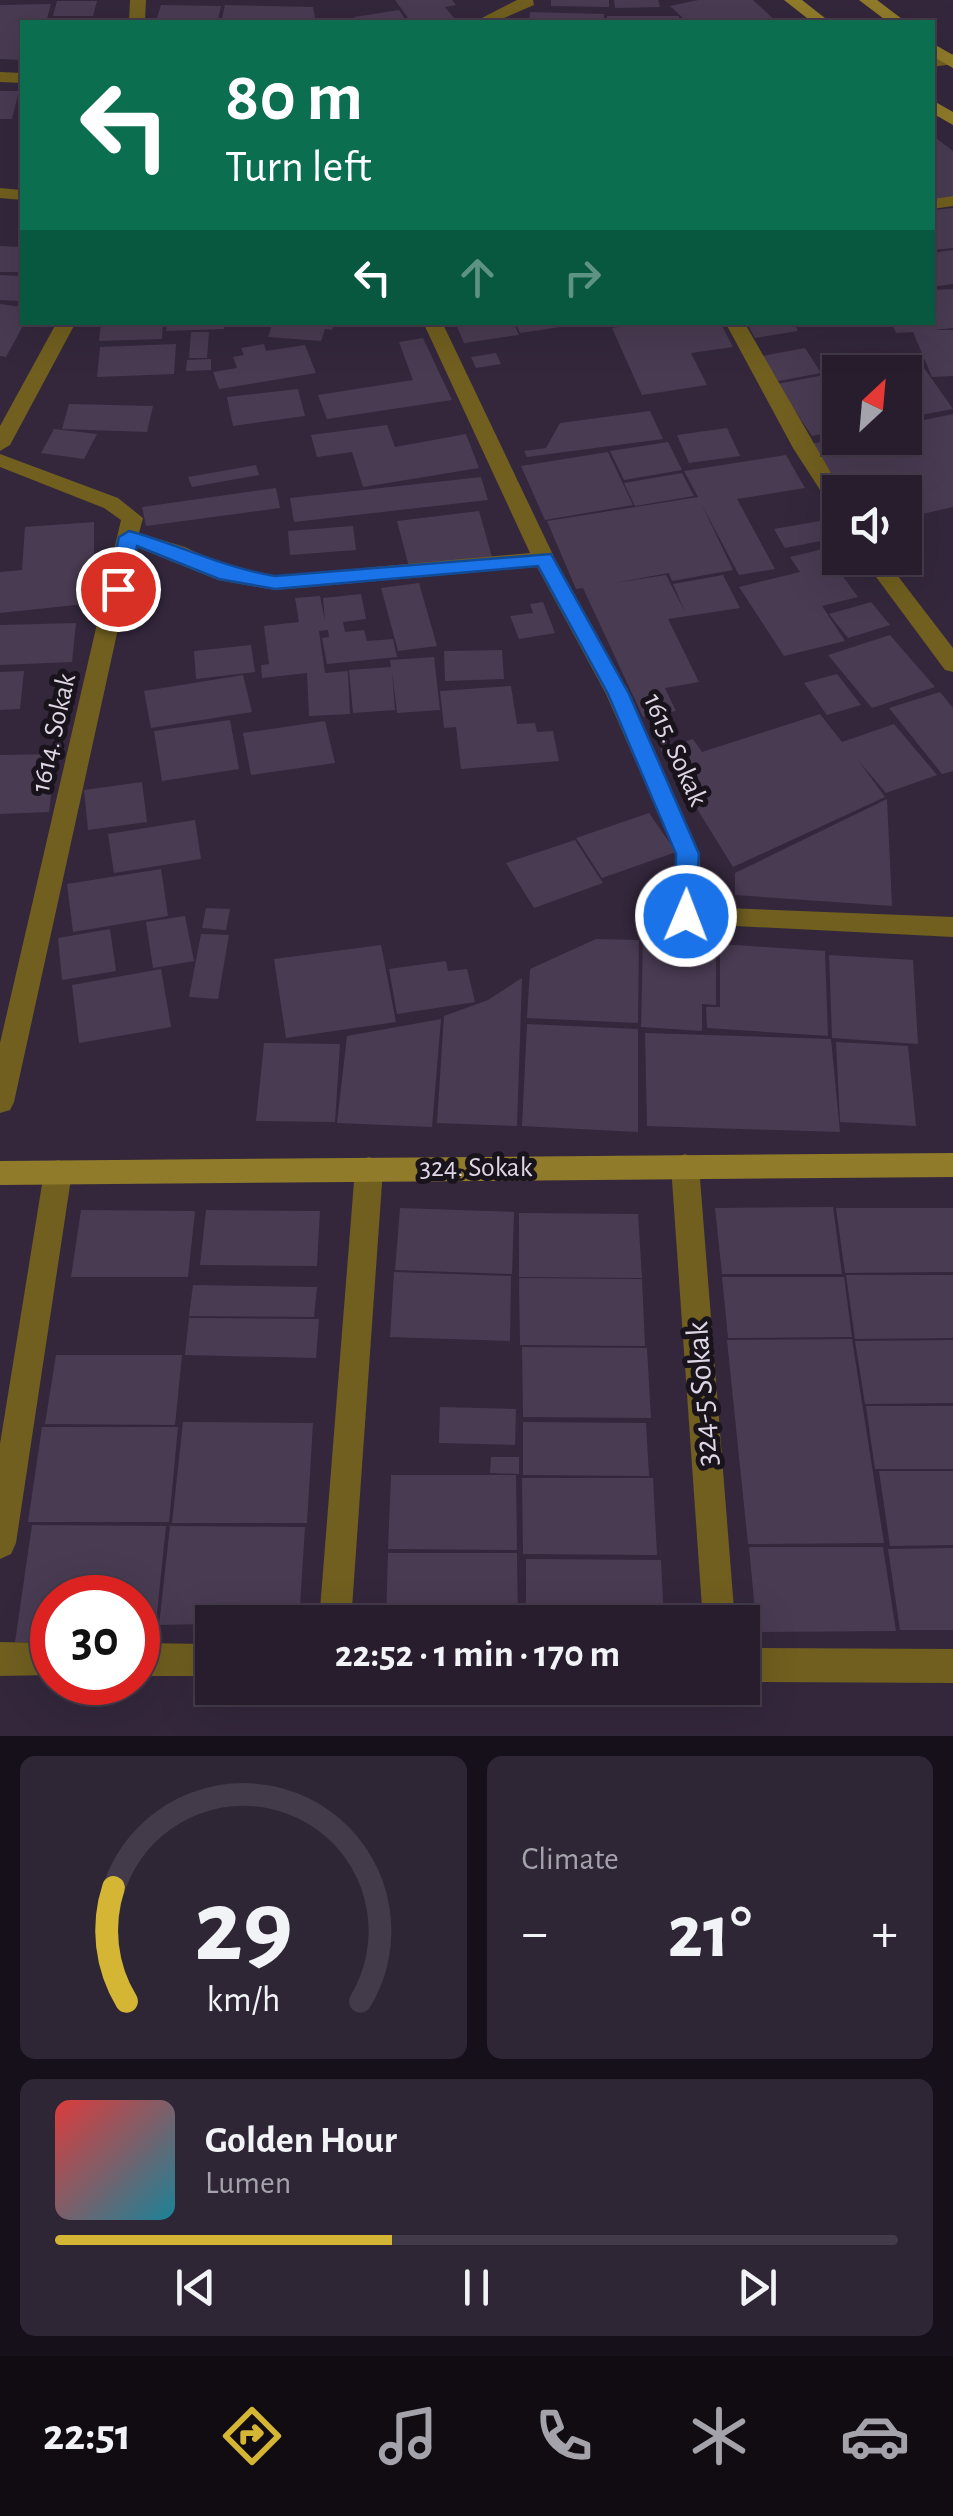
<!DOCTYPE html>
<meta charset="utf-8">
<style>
:root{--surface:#271d2d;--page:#2f2635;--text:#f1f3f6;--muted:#a4a2aa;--line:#433b49;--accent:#d5b534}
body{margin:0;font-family:"Alegreya Sans",sans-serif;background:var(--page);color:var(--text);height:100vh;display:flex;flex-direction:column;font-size:38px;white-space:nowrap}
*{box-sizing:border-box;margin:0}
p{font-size:32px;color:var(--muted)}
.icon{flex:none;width:55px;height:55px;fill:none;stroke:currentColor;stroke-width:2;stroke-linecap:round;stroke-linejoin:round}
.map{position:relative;height:1736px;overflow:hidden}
.details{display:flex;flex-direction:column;gap:20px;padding:20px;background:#151019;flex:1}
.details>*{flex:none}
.top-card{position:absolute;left:20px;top:20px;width:915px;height:305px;border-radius:0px;box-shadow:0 10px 40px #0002,0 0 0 2px var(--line);background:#0b6e4f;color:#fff;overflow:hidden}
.needle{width:65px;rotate:26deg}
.fabs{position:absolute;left:822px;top:355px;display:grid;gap:20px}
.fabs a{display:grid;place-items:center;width:100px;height:100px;border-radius:0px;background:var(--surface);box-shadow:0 10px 40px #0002,0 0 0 2px var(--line);font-size:50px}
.speed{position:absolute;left:30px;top:1575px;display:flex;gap:20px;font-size:50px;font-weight:700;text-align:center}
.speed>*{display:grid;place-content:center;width:130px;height:130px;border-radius:50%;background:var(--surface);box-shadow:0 10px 40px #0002,0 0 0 2px var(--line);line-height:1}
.speed .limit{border:15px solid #d22;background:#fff;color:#111}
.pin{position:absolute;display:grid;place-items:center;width:85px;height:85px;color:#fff;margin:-42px;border:5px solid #fff;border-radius:50%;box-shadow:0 2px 10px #0007}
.me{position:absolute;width:110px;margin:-55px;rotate:1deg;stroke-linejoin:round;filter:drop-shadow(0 0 8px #0008)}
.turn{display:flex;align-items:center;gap:35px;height:210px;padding:0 40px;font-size:45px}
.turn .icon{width:130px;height:130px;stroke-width:2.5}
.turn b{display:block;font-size:70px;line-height:85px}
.lanes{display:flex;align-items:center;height:95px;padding:0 40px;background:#0003;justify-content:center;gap:50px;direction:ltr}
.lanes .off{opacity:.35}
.big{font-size:75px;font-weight:600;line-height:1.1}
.details .card{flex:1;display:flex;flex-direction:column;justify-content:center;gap:15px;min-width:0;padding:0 35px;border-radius:15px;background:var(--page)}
.details .dial{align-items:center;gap:0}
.dial svg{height:260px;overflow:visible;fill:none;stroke:var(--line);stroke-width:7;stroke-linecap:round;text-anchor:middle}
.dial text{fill:var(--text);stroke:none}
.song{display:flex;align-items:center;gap:30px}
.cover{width:120px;height:120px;border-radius:15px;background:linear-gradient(135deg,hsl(0 70% 55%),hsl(190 70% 35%))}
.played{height:10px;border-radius:5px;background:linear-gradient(90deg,var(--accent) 40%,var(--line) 40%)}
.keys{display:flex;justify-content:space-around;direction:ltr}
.heat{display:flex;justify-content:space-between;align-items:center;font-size:55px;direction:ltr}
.details .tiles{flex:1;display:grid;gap:20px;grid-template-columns:1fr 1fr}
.card:last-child{grid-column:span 2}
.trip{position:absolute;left:195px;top:1605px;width:565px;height:100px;border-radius:0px;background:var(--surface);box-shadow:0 10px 40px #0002,0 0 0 2px var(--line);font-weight:600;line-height:100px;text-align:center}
.dock{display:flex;height:160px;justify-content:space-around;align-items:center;background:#100c12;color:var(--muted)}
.dock .icon{width:70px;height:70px}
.dock .current{color:var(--accent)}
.dock b{font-size:45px;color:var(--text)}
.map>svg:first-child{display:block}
</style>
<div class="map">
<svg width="953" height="1736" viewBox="0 0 953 1736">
<rect width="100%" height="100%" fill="#34273c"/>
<path fill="#493b52" d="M395,0H452L456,5L445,7L457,22H411Z
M551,0H609V7L551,6Z
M614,0H658L660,7L615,8Z
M698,0H753L777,22H687L670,6Z
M57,1H97L93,16H53Z
M51,4L46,22H22V60L0,59V5Z
M161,5L221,6L218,20L157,18Z
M225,5L313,7L316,22H221Z
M399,10L407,22H358L354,17Z
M530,12L604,14V22H529Z
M607,16H679L680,22H607Z
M0,91H19L12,119H0Z
M932,135L953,151V196L932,199Z
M953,208V248L932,250V210Z
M0,246L22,247V272H0Z
M953,250V284L932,287V253Z
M0,275L22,276V301L0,300Z
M953,289V328L933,330H953V376L932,377L913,332L896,333L891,322H932V290Z
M0,304L22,307L25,322L6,357L0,356Z
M101,322H163L162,339L99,341Z
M167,322H224V329L166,331Z
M273,322H334L332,330L325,329L321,341L268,337Z
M455,322H513L519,335L464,343Z
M515,322H573L574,325L520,333Z
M651,322H720L733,347L691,353L707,385L642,395L612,328Z
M746,322H793L798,331L755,338Z
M191,332H209L207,358H189Z
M423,338L452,400L327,419L318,395L413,380L399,342Z
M176,344L174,374L97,377L100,347Z
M264,344L266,351L305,345L316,373L219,389L213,372L237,368L233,357L244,355L241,348Z
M805,348L821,373L778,381L762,356Z
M496,353L501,364L476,368L471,357Z
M917,358L953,409L905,418V372H849Z
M211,359V370L186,371L187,360Z
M840,372V430L812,436L777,384Z
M298,389L305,416L233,426L227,397Z
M69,404L113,405L153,406L147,432L62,429Z
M650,411L663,439L527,457L524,451L546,448L560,423Z
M953,414V507L905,518V492H844L810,444L843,438H905V424Z
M387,425L395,447L466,434L479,468L363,487L352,452L317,457L311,435Z
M727,428L740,456L689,463L677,435Z
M54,429L63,430L97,434L84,459L41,453Z
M668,442L682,470L624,480L610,451Z
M608,452L633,505L545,520L521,466Z
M786,455L805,488L737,499L775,569L739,575L702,505L733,570L672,581L669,573L614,583L666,575L685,612L673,584L723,575L740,608L668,619L699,682L665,688L676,711L643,717L583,588L576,589L547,521L698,497L684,471Z
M256,465L259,475L192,487L188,477Z
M682,473L694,496L635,506L624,483Z
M481,477L488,500L294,522L290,498Z
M276,488L280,508L146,526L142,507Z
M479,511L492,557L409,567L397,521Z
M820,521L831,539L785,548L774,529Z
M94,522V603L0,613V572L22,570L25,527Z
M353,526L356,550L290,555L288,531Z
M823,549L858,597L822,606L845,641L784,656L739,587L800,572L790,557Z
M419,583L437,646L398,651L381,588Z
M361,594L366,619L343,622L345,632L364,630L367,641L393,639L397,657L327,664L322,638L329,637L328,630L319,631L325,673L348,671L350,714L309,716L307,673L262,678L261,665L269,664L264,626L299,622L295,598L320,596L325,621L323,598Z
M543,602L555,633L519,639L510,616L533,613L530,604Z
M871,602L890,625L848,638L829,614Z
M76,623L72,662L0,665V625Z
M890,635L935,687L872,708L828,655Z
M251,645L255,672L196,679L194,651Z
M502,650L504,679L445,681L444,651Z
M434,657L440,710L397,713L392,670L395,710L353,713L349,670L391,667L390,660Z
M24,671L20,709L0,710V672Z
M837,674L861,705L827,715L804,683Z
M243,675L252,712L151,728L144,691Z
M511,686L517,724L535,723L537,732L553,731L559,761L461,769L456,727L444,728L440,691Z
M940,692L953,708V771L942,774L889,708Z
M820,714L842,742L894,724L937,775L886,793L858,760L885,797L733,867L660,749L693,739L702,752Z
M230,720L239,769L162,781L154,731Z
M325,721L335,763L251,775L243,733Z
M56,754L49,812L0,814V755Z
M142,782L147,822L88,830L84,790Z
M887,799L892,906L735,895V873Z
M649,813L676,852L602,878L576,838Z
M195,820L201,859L114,873L108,834Z
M575,840L603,883L534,908L506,863Z
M161,869L168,916L73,932L67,884Z
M206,908L230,909L226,930L202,928Z
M185,916L194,961L153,968L146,922Z
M110,929L116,971L62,980L58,938Z
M201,934L229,935L218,999L189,997Z
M596,939L639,940L638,1023L527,1018L530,969Z
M643,939L716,944V1005L702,1004V1031L641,1027Z
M720,944L825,951L828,1036L707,1028L706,1007H720Z
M381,945L396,1022L286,1038L274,959Z
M829,955L913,960L918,1044L832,1038Z
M446,961L448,971L467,969L475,1002L397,1014L389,969Z
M161,969L171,1027L79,1043L72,985Z
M522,978L517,1126L437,1123L444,1016L488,1000Z
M441,1019L432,1127L337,1123L347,1036Z
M527,1024L638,1029V1132L522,1126Z
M645,1033L831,1039L840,1132L647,1126Z
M836,1042L908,1046L916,1126L840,1122Z
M264,1043L340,1044L335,1122L256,1121Z
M833,1207L842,1274H722L715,1208Z
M400,1208L514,1212L512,1274L395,1270Z
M836,1208H953V1272L845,1273Z
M81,1210L195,1211L188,1277H71Z
M206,1210L320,1211L317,1266L200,1265Z
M519,1213L638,1214L642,1278L519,1277Z
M394,1272L511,1276L510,1341L390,1337Z
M846,1275H953V1338L855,1339Z
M722,1277H844L852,1337L728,1338Z
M519,1278L642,1279L645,1346L520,1345Z
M193,1285L317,1287L314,1317L189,1316Z
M189,1318L319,1319L316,1358L185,1355Z
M852,1339L884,1543L748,1544L727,1340Z
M953,1340V1403L865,1404L855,1341Z
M522,1347L647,1348L651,1418L523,1417Z
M56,1355H182L175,1425L45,1424Z
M866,1406H953V1469H875Z
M440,1407L516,1409L515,1445L439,1443Z
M183,1422L313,1423L307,1523H172Z
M523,1422L646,1423L649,1476L523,1475Z
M42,1427H178L169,1522H28Z
M491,1457H519V1474L490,1473Z
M879,1471H953V1545L890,1546Z
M391,1475H516L517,1550L388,1549Z
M522,1478H653L657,1555L523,1554Z
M32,1525L166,1526L154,1642H138V1598H52V1642H15Z
M170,1526L305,1527L299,1622L159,1625Z
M749,1547H883L896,1631L757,1632Z
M953,1548V1630H900L888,1549Z
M388,1553H517L518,1622H386Z
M526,1559L661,1560L664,1622H526Z"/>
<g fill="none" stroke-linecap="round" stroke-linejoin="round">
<path fill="#705f1f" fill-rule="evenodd" d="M0,188L22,190V200L0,198Z"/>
<path fill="#705f1f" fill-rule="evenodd" d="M130,0H146L145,22H129Z
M517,0H533L534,5L495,22H474Z
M953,54V64L932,67V57Z
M0,72L22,73V83L0,82Z
M953,196V206L932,209V199Z
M57,322H76L10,445L0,451V426Z
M423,322H442L555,559L630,694L700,854L699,907L953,917V937L677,923L673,916L676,854L606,694L537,567L275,590L218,580L136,547L14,1102L10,1110L0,1113V1043L121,520L104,508L0,467V454L118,498L143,518L139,533L185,547L231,569L275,576L530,553Z
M725,322H744L842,492L840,512L833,510L793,448Z
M862,558H884L953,648V672L945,670Z
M685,1154L695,1158L699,1166L735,1622H703L671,1166L675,1158Z
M369,1157L379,1161L383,1169L351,1622H319L355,1169L359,1161Z
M58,1160L68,1164L72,1172L16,1543L11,1554L0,1559V1444L44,1172L48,1164Z
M0,1642L52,1643V1675L0,1676Z
M138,1643L212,1644V1676H138Z
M742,1648L953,1649V1683L742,1682Z"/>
<path fill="#907b2a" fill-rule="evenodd" d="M784,0H802L830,22H812Z
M859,0H877L906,22H888Z
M932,43L953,55V68L932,56Z
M932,100L953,112V125L932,113Z
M953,1153V1177L0,1185V1161Z"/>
</g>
<path fill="#1a73e8" stroke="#114b97" stroke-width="2.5" d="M129,531C181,545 221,567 275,576L551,554L629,694L699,854L694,922L686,925L675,916L676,854L608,694L538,566L275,589L219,579L137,546L128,589L118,596L108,589L119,537Z"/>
<g text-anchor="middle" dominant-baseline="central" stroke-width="10" stroke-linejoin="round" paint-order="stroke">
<g font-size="28" fill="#ded6e4" stroke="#19131c">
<text transform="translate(54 733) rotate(-77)">1614. Sokak</text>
<text transform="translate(675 750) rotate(66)">1615. Sokak</text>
<text x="476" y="1168">324. Sokak</text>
</g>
<g font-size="32" fill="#ded6e4" stroke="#19131c">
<text transform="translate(702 1394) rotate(-94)">324-5 Sokak</text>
</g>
</g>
</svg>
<div class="fabs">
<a><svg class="needle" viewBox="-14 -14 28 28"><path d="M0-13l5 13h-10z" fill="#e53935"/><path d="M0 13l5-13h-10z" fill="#a4a2aa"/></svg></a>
<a><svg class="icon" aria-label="sound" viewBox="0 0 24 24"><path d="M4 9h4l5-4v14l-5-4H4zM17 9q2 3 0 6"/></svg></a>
</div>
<div class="speed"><div class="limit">30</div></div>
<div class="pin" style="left:118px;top:589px;background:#d93025"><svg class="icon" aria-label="arrive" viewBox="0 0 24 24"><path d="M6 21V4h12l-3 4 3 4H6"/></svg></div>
<svg class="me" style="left:686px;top:916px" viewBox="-20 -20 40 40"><circle r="17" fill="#1a73e8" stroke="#fff" stroke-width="3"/><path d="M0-11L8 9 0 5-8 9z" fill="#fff"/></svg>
<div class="trip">22:52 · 1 min · 170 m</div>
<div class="top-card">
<div class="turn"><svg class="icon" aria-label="left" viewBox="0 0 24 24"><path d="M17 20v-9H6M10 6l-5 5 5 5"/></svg><div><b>80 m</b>Turn left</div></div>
<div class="lanes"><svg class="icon" aria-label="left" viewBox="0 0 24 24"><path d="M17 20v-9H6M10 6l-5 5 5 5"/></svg><svg class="icon off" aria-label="ahead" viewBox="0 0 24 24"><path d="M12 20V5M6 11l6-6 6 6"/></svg><svg class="icon off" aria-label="right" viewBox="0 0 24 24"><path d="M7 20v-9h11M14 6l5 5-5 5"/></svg></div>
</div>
</div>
<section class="details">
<div class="tiles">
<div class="card dial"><svg viewBox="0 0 100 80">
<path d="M14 69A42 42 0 1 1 86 69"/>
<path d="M14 69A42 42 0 0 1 10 34" stroke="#d5b534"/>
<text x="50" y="56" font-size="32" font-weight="700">29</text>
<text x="50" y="72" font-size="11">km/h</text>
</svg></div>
<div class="card"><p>Climate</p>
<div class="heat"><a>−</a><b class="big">21°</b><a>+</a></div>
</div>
<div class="card">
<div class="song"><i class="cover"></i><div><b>Golden Hour</b><p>Lumen</p></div></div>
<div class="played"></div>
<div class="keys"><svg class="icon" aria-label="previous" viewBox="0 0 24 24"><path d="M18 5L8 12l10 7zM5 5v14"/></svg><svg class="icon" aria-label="pause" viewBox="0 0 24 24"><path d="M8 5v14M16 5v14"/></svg><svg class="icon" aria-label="next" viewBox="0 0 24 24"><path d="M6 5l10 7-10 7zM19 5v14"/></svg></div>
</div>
</div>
</section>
<nav class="dock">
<b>22:51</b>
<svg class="icon current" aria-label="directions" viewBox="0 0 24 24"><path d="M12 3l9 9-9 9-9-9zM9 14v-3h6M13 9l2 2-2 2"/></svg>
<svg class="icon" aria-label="music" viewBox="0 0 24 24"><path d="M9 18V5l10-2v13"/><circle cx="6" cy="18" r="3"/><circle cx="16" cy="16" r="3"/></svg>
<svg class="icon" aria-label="phone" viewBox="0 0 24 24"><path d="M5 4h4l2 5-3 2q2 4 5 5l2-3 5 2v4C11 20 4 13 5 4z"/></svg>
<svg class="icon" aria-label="climate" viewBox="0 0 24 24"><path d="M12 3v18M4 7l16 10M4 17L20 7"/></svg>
<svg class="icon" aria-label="car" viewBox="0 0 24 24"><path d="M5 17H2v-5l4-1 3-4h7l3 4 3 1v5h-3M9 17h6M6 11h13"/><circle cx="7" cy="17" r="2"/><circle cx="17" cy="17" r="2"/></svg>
</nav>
